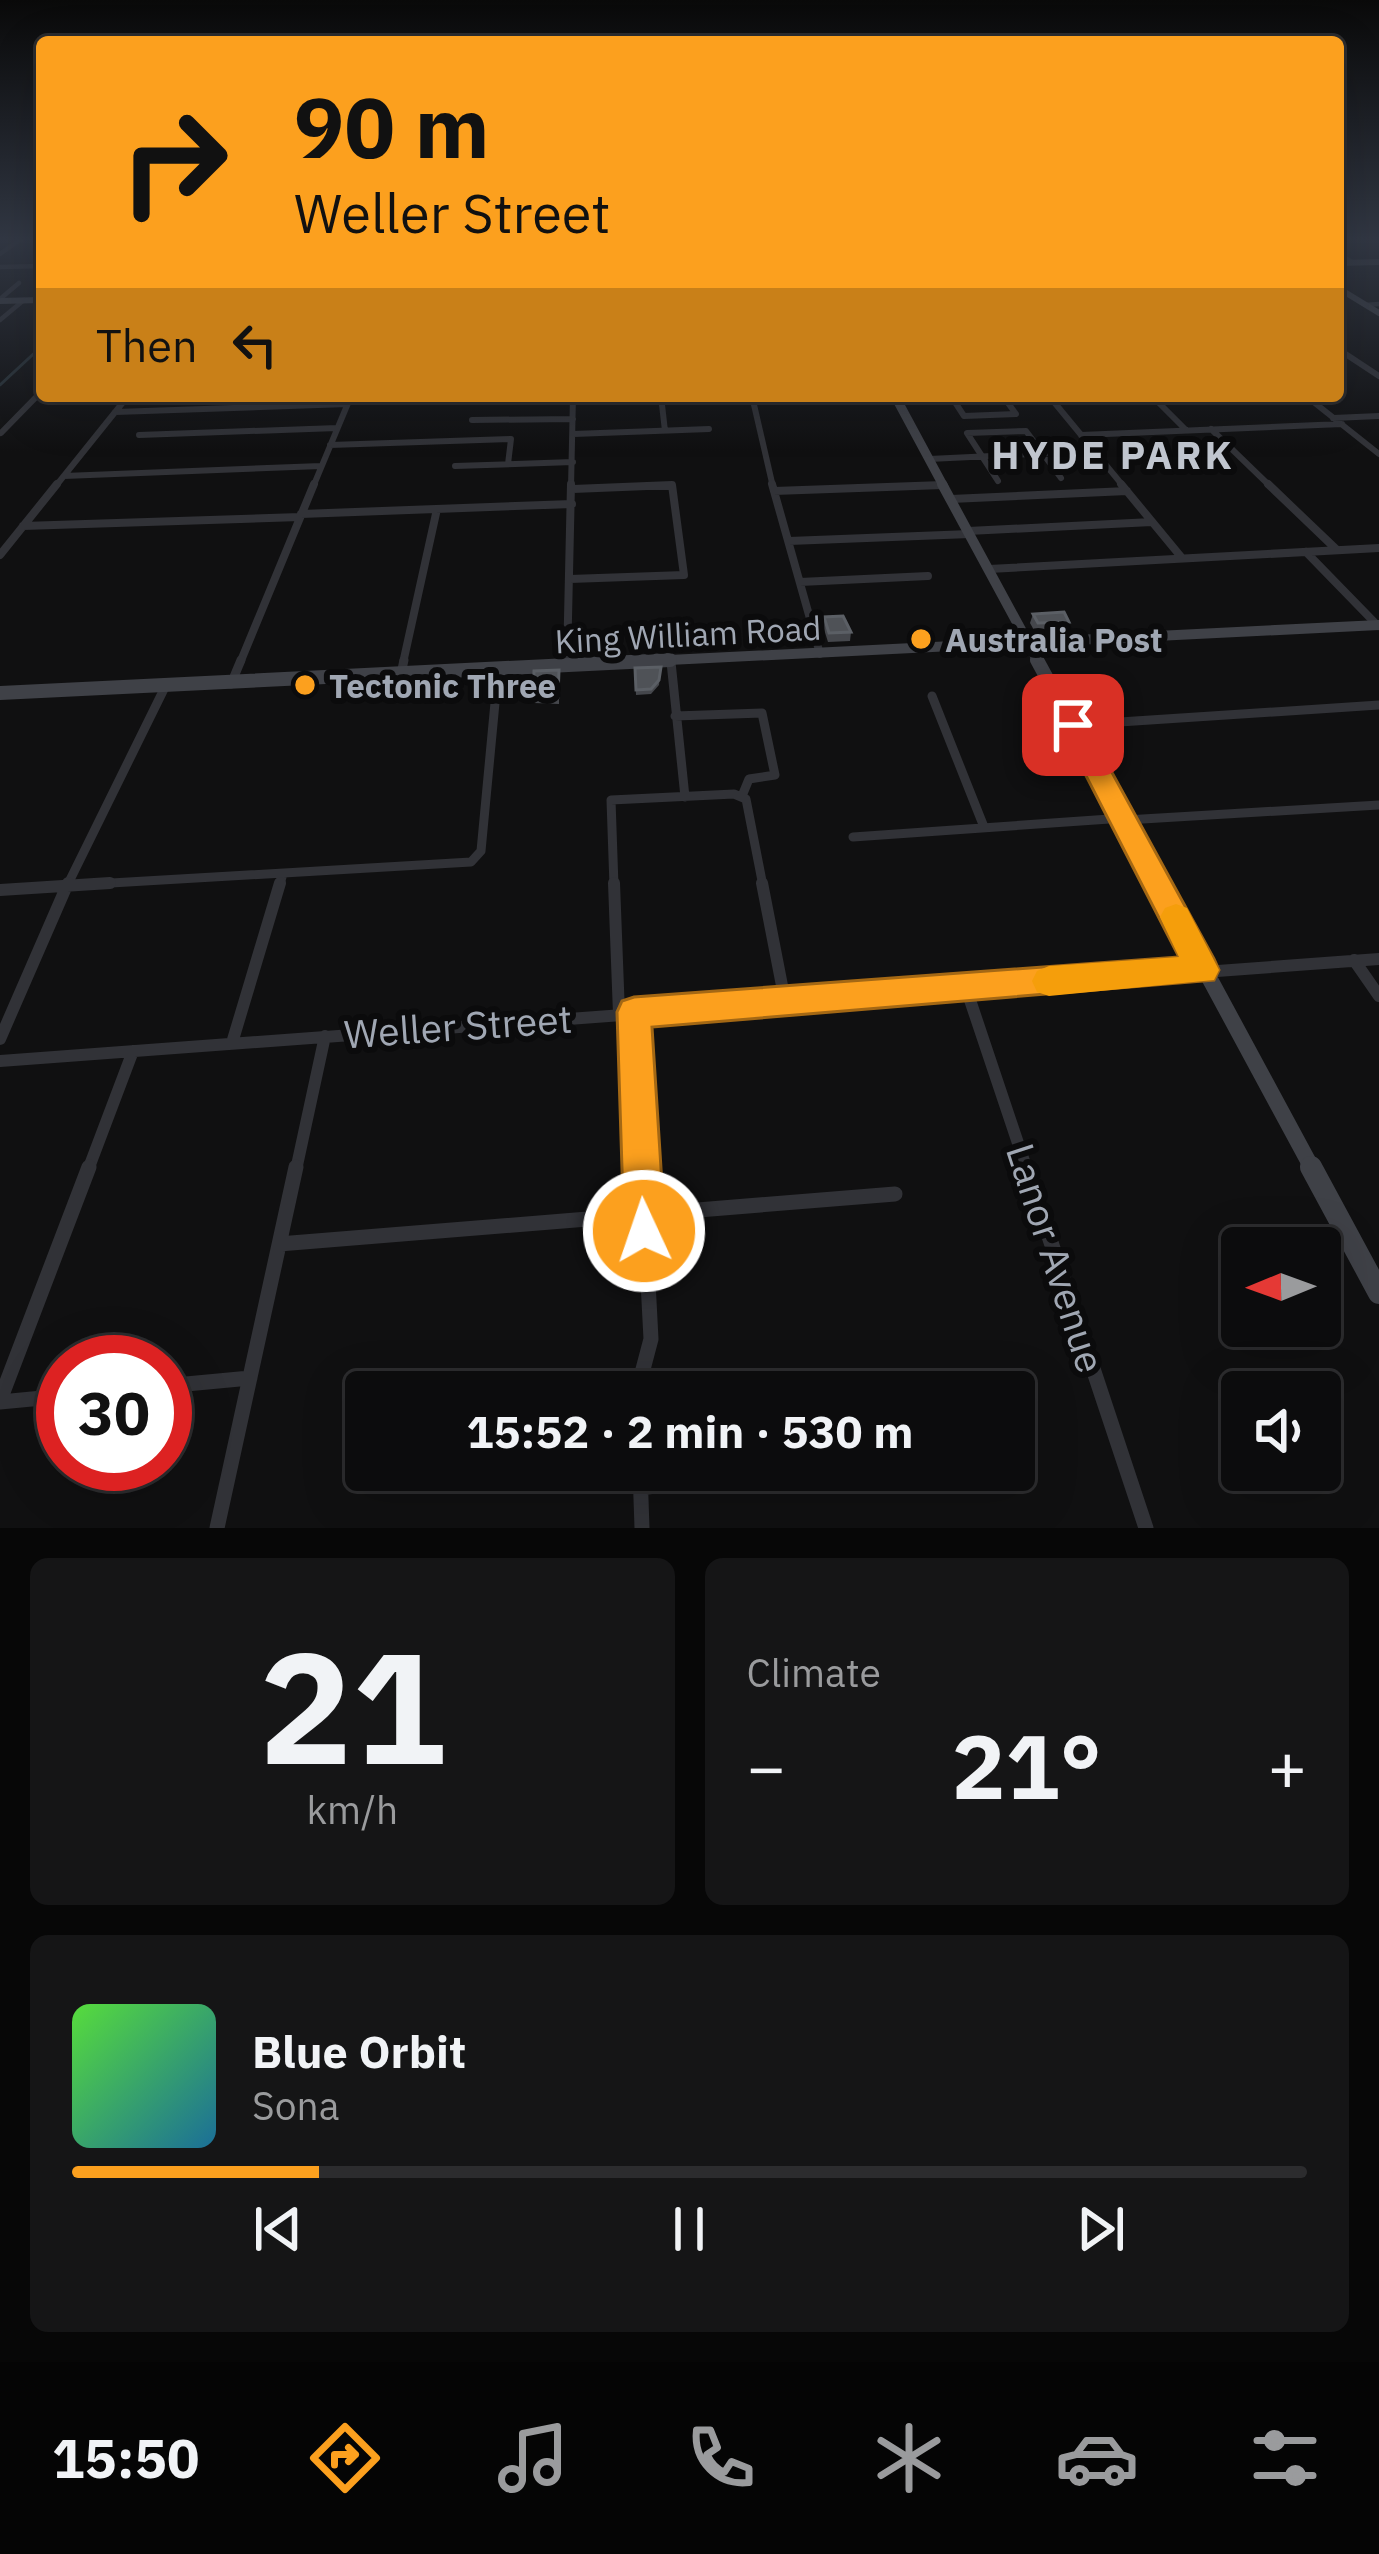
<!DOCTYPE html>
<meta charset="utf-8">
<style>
:root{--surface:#0c0c0d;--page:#151516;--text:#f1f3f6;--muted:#9a9b9d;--line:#2c2c2e;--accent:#fca01e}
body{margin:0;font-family:"IBM Plex Sans",sans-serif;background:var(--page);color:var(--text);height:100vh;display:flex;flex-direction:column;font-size:45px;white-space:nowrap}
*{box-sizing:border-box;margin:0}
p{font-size:39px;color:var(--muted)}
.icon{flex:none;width:66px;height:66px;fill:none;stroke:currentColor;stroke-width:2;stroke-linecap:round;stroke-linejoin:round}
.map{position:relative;height:1528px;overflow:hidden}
.details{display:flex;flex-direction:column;gap:30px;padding:30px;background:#070707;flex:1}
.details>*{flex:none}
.banner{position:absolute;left:36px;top:36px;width:1308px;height:366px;border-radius:12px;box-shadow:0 12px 48px #0002,0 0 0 3px var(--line);background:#fca01e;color:#111;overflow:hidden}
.needle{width:78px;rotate:269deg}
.fabs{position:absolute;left:1221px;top:1227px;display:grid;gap:24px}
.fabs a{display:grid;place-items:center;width:120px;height:120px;border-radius:12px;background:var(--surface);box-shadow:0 12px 48px #0002,0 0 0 3px var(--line);font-size:60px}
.speed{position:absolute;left:36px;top:1335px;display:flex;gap:24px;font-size:60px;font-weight:700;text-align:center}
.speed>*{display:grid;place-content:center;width:156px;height:156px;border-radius:50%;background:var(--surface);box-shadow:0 12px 48px #0002,0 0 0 3px var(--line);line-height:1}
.speed .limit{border:18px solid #d22;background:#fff;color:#111}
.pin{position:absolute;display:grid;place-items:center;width:102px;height:102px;color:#fff;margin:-51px;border-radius:24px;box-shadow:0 6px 18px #0006}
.me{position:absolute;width:132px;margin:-66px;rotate:357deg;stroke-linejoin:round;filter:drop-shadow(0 0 9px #0008)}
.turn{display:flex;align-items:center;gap:42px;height:252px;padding:0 60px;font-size:54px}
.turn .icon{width:156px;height:156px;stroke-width:2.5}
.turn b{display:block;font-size:84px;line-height:102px}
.then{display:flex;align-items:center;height:114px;padding:0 60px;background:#0003;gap:24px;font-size:45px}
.big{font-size:90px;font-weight:800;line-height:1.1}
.details .widget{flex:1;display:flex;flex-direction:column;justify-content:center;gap:18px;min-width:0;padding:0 42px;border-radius:18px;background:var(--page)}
.details .dial{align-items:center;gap:0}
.dial b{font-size:156px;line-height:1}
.song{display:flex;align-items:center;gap:36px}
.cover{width:144px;height:144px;border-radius:18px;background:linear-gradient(135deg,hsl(110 70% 55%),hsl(200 70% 35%))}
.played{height:12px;border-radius:6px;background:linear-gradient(90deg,var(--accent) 20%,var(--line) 20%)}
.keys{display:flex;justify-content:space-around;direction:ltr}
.heat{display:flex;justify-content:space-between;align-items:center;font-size:66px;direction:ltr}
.details .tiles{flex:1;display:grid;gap:30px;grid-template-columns:1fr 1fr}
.widget:last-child{grid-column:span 2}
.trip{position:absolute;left:345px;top:1371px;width:690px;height:120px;border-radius:12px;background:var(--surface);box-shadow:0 12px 48px #0002,0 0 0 3px var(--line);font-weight:800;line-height:120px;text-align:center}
.menu{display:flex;height:192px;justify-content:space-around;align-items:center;background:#050505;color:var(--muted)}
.menu .icon{width:84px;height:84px}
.menu .on{color:var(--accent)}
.menu b{font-size:54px;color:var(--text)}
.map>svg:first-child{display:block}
</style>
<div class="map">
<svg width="1379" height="1528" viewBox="0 0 1379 1528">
<rect width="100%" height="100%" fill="#101011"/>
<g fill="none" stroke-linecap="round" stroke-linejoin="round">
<path stroke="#283237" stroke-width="3" d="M0,385L42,346"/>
<path stroke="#313237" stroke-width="4.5" d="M0,254L24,237
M1338,254L1354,263
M0,267L42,266
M0,299L19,283
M1365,305L1379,304
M0,320L24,300"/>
<path stroke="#313237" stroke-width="6" d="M1338,349L1379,376
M661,396L665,431
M752,396L773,487
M951,396L964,416L1016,414L1003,396
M1049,396L1124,487
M1152,396L1186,430
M1306,396L1379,454
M115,412L347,404
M1333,418L1379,416
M472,420L573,419
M1211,429L1271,487
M1,433L42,391
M573,434L709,429
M139,435L337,428
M1081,435L1342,424
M330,445L511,439L508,464
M929,459L1095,451
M455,466L573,462
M64,476L321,466
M998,481L967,433L1026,431L1061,478
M55,487L128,396
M313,487L351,396
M571,487L573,396
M628,487H672
M893,487L943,485"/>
<path stroke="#313237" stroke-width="8" d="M772,484L820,654
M1121,484L1182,558
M1268,484L1337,550
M774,491L943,485
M951,499L1127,491
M301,514L572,504
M23,526L300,517
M968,531L1152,522
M789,541L970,534
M1306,552L1378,626
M0,555L57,484
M989,569L1379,548
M570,579L684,575L672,485L573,489
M800,582L928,576
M240,663L314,484
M403,663L437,509
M567,663L571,484"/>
<path stroke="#313237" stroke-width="9" d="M671,662L685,797
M567,667V660
M401,674L404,660
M231,684L241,660
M932,696L984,827
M675,716L762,713L775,775L749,779L742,796
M1074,725L1379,705
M1126,820L1379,805
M853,837L1124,818
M60,886L471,862L481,851L498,671
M67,886L166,685
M279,886L283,874
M614,886L611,800L734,794L746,799L763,886"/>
<path stroke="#313237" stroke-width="12" d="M614,883L619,1014
M762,883L785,1001
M0,890L110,883
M1354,960L1379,996
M966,988L1027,1170
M634,1013L642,1170
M0,1039L68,883
M232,1043L280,883
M0,1061L1379,959
M88,1170L133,1051
M296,1170L325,1036"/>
<path stroke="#313237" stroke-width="15" d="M1026,1167L1146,1528
M279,1244L895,1194
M165,1386L250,1378
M637,1392L651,1339L642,1167
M0,1400L89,1167
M0,1402L63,1396
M640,1470L642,1528
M640,1488L778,1470
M217,1528L296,1167"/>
<path stroke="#3f4147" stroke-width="6" d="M1338,263L1379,262
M1338,288L1379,313
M0,301L42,300"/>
<path stroke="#3f4147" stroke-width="9" d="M895,396L944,487"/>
<path stroke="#3f4147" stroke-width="10" d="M942,484L1039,663
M609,663L1379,625"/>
<path stroke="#3f4147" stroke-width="14" d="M1037,660L1160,886
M0,693L670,660"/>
<path stroke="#3f4147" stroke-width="16" d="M1158,883L1313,1170"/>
<path stroke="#3f4147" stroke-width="22" d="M1311,1167L1379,1293"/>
</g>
<path fill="#45474c" d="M1033,614L1069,622L1066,631L1035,632L1030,623Z
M824,617L851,632L850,641L828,642L823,626Z
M661,667L659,685L651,694L636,695L635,668Z
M559,670V704L534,703L533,697Z"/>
<path fill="#4f5257" stroke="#5b5f65" stroke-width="3" d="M1064,612L1069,622L1038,623L1033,614Z
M843,616L851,632L829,633L824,617Z
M661,667L659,680L651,689L636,690L635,668Z
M559,670L558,697H533L534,671Z"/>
<linearGradient id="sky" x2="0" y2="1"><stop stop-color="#090909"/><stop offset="0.53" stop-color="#313743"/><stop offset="1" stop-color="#313743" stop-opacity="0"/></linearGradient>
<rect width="1379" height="451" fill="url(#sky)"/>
<path fill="#fca01e" stroke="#a46814" stroke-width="3" d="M1073,716L1086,725L1214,959L1219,970L1214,980L652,1027L665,1231L659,1245L644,1251L630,1245L624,1231L617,1012L622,1001L634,997L1179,957L1060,725Z"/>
<path fill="#f59e0b" d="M1176,904L1187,908L1219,970L1214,980L1049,996L1037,992L1032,981L1037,971L1049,966L1179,957L1160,917L1165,908Z"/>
<g fill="#fca01e" stroke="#0b0b0c" stroke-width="4.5">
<circle cx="921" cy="639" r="12"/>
<circle cx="305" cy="685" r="12"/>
</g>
<g text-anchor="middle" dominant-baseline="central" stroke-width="12" stroke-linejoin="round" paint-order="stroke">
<g font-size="33" fill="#a0a7b3" stroke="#0b0b0c">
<text transform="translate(688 634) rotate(-3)">King William Road</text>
</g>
<g font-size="33" font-weight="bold" fill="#a0a7b3" stroke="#0b0b0c" text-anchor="start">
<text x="945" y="639">Australia Post</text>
<text x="329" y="685">Tectonic Three</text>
</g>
<g font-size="39" font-weight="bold" letter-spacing="3" fill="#c1c6cf" stroke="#0b0b0c">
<text x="1113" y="454">HYDE PARK</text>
</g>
<g font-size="39" fill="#a0a7b3" stroke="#0b0b0c">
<text transform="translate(458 1026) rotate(-4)">Weller Street</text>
<text transform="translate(1056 1258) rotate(72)">Lanor Avenue</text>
</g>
</g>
</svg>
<div class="fabs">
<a><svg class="needle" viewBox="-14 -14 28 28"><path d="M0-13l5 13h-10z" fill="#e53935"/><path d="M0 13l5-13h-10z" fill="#9a9b9d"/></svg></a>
<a><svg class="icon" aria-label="sound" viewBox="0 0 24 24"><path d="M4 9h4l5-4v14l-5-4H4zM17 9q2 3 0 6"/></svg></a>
</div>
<div class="speed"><div class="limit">30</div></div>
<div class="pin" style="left:1073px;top:725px;background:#d93025"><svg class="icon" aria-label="arrive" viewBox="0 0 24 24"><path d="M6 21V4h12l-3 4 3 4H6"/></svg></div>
<svg class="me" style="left:644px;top:1231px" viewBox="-20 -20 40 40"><circle r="17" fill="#fca01e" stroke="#fff" stroke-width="3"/><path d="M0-11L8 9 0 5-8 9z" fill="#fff"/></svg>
<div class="trip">15:52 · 2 min · 530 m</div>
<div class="banner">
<div class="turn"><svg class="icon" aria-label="right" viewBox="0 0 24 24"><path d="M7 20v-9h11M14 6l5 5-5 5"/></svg><div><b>90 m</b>Weller Street</div></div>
<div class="then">Then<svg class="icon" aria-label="left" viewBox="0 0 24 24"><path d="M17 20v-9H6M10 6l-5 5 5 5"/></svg></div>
</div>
</div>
<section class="details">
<div class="tiles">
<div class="widget dial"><b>21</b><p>km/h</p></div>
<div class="widget"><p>Climate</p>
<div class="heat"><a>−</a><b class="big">21°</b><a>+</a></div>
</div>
<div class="widget">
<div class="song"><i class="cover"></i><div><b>Blue Orbit</b><p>Sona</p></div></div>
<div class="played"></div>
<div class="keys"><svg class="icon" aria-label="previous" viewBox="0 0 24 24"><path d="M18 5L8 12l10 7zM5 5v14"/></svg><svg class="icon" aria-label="pause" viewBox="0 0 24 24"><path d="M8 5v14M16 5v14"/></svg><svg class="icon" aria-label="next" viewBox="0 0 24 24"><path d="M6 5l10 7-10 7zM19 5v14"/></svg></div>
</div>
</div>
</section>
<nav class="menu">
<b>15:50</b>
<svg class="icon on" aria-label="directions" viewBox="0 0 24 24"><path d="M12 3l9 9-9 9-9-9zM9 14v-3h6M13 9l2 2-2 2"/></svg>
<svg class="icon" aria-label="music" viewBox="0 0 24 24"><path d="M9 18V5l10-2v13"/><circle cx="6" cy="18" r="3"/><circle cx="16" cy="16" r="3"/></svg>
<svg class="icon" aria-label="phone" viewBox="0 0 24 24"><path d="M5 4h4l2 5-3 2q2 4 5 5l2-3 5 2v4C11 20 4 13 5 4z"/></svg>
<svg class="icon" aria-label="climate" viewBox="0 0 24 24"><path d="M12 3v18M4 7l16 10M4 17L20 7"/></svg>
<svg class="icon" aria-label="car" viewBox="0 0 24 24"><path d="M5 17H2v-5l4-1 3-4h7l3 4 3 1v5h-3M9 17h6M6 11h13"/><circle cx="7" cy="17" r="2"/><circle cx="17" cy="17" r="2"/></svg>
<svg class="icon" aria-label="filters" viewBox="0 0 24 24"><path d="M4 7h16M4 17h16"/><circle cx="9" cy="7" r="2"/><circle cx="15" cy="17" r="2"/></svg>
</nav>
